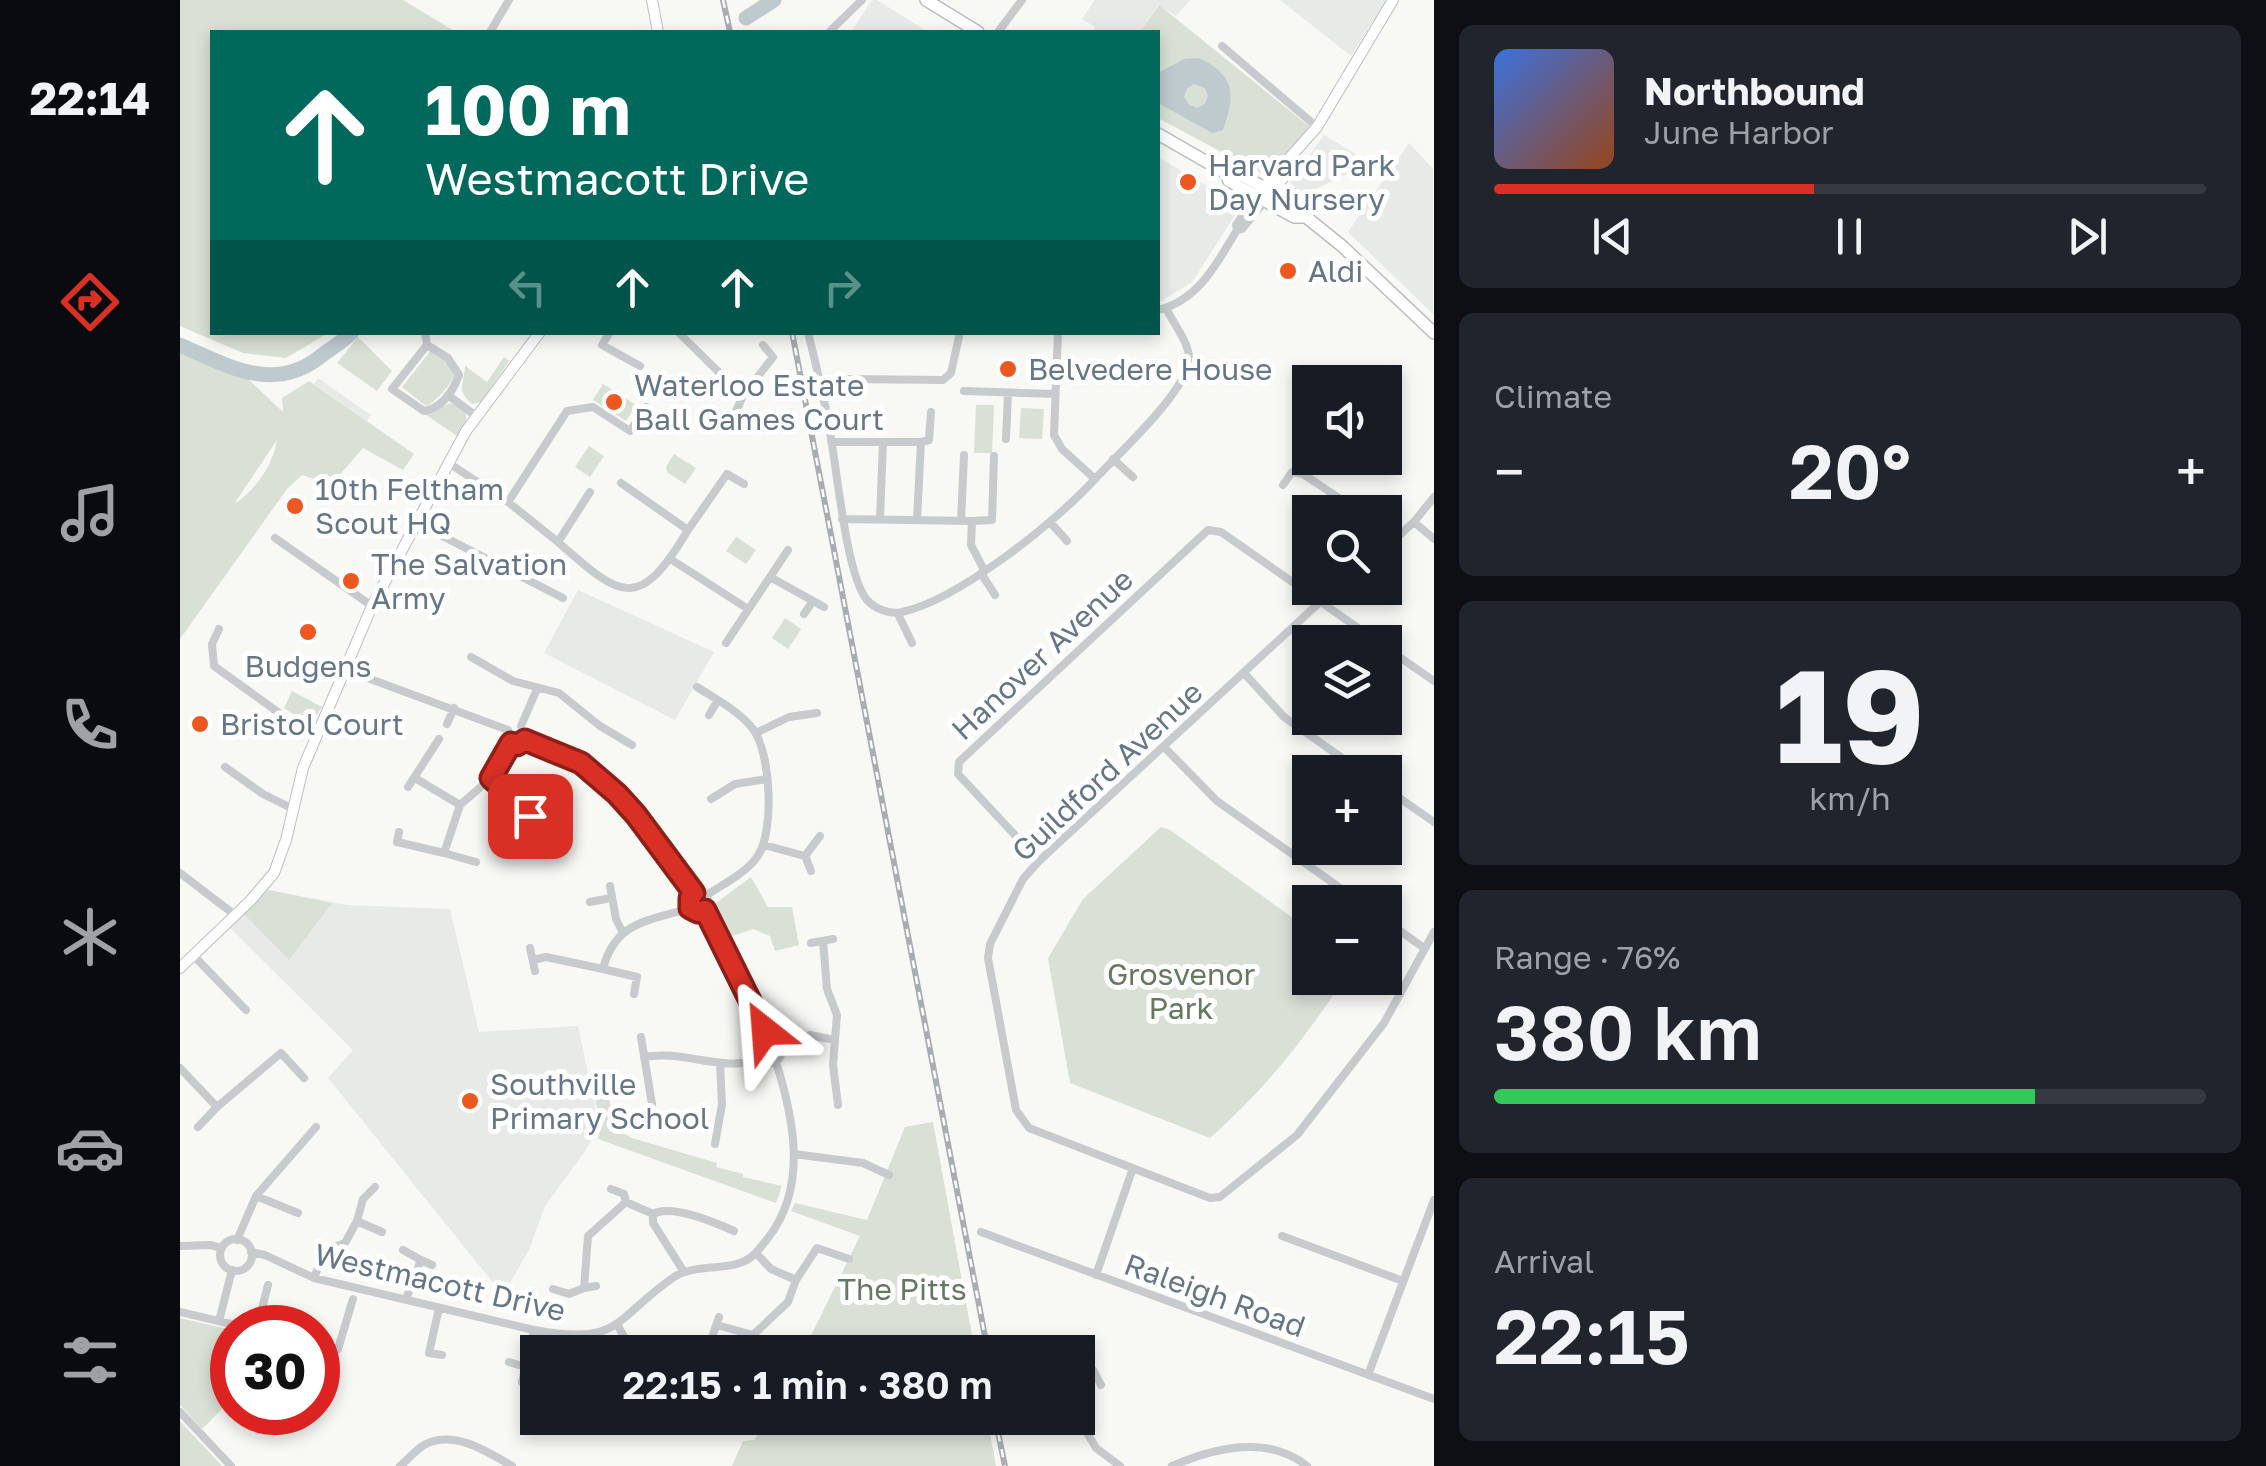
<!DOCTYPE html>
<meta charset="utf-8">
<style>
:root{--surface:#171b24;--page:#20242c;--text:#f1f3f6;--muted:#9ea1a6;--line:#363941;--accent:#d93025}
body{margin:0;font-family:"Golos Text",sans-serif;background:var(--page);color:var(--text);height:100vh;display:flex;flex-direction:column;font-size:38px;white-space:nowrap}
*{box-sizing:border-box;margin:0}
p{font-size:32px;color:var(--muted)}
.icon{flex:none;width:55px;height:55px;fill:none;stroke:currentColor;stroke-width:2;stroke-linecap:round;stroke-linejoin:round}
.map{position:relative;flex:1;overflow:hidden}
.sheet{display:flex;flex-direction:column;gap:25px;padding:25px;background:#0d0f14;width:832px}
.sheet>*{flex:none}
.banner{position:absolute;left:30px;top:30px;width:950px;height:305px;border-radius:0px;box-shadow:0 5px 15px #0003;background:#00695c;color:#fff;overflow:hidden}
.buttons{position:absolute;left:1112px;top:365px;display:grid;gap:20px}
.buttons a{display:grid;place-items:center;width:110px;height:110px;border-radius:0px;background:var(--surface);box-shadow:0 5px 15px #0003;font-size:50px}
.speed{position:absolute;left:30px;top:1305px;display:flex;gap:20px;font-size:50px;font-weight:700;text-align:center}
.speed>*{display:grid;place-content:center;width:130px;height:130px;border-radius:50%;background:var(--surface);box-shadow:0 5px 15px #0003;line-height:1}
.speed .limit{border:15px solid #d22;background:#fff;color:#111}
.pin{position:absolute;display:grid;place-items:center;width:85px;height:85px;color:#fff;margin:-42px;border-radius:20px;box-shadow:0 5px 15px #0006}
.me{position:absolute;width:110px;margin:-55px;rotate:332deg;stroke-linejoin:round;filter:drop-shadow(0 0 8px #0008)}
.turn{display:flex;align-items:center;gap:35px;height:210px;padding:0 50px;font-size:45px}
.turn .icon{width:130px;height:130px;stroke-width:2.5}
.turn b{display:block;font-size:70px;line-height:85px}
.lanes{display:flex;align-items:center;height:95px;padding:0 50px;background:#0003;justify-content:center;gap:50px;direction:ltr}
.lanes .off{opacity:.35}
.big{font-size:75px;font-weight:600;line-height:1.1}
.sheet .tile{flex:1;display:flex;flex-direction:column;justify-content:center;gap:15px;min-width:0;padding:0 35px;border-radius:15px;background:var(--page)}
.sheet .dial{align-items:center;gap:0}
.dial b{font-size:130px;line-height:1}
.song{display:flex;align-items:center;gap:30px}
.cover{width:120px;height:120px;border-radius:15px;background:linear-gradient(135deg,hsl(220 70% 55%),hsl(20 70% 35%))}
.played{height:10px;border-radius:5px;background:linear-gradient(90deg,var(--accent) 45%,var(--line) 45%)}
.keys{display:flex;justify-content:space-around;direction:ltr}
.heat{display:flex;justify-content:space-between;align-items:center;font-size:55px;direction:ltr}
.charge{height:15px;border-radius:8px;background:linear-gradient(90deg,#34c759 76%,var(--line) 0)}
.trip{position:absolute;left:340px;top:1335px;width:575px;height:100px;border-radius:0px;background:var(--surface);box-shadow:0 5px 15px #0003;font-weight:600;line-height:100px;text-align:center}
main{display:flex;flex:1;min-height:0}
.tabs{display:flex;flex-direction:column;width:180px;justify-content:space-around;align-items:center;background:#090b0e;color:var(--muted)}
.tabs .icon{width:70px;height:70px}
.tabs .active{color:var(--accent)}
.tabs b{font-size:45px;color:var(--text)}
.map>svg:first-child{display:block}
</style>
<main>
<nav class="tabs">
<b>22:14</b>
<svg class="icon active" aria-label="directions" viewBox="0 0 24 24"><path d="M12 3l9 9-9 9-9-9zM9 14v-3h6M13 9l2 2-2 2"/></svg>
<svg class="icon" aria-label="music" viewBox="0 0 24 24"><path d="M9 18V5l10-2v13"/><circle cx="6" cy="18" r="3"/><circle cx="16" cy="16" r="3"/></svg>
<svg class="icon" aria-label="phone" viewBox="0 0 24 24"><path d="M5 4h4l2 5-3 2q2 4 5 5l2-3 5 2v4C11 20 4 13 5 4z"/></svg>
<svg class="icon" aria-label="climate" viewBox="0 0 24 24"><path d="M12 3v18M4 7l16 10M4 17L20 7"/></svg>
<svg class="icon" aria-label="car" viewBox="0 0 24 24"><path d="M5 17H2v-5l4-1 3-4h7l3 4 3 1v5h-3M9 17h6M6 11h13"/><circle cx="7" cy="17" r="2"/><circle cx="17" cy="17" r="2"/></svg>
<svg class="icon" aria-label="filters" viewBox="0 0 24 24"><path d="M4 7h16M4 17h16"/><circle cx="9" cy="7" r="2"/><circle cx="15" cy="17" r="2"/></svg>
</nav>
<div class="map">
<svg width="1254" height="1466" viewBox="0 0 1254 1466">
<rect width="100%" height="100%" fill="#f8f8f5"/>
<path fill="#e8eae8" d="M692,0H697L748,32H671Z
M915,0H1010L996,16L978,5L960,32H913L915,27L902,19Z
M1100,0H1206L1171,56Z
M1144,135L1179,156L1171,172L1136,189L1127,201L1110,188L1111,181Z
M1229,143L1253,169V314L1168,232Z
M978,157L1061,206L1012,282L978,303Z
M138,378L191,415L187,421L134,384Z
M398,590L534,652L495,720L364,653Z
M88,890L167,905L270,909L299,1032L398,1026L419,1124L406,1150L365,1206L349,1250L323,1295L148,1078L173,1050L50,928Z"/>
<path fill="#d9e0d5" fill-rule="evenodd" d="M0,0H223L276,32H32V332L148,333L106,358L63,353L0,326Z
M979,5L1130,127L1088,177L978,118V32H960Z
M178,337L212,371L197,391L157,363Z
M252,349L276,371C273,383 257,401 246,406L222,387Z
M0,351L64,375L103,412L102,398L129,381L234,454L223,470L183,448L151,485L122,475L107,489L0,639ZM97,440C93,465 76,490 54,504Z
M324,357L329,361L301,402L292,404C276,391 284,384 285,366L307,382Z
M423,384L456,405L446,421L413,400Z
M270,403L278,405L286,413V421L277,436L246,415Z
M796,405H814L812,453H794Z
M841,408L864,409L862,439L839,438Z
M409,446L424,456L410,477L395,467Z
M494,454L516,468L505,484L487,472L486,467Z
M556,537L576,550L566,564L546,551Z
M605,618L621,629L608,649L592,638Z
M112,691L142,707L132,721L119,718L104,708Z
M981,827L990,830L1130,930V978H1165C1122,1042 1088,1086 1030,1138L890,1083L868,958L903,899Z
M571,877L588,907H612L619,945L595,951L590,936L573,929L547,938L534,914L536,903Z
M88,890L152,903L109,960L64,914Z
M422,1072L437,1130L452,1138L537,1163L536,1167L563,1174V1177L602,1186L596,1203L418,1139L421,1127L410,1074Z
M753,1122L795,1352H623L680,1236L611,1211L615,1203L687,1220L725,1127Z
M0,1318L52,1330V1399L22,1429L0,1405Z
M590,1418H807L816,1466H552L563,1441L574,1440Z
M0,1421L42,1466H0Z"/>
<path fill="#bfcace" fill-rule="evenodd" d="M1019,58C1055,75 1056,95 1043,130L1032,133L978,103V73L1004,59ZM1014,84L1025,88L1028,96L1025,104L1017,108L1009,105L1004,97L1007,88Z"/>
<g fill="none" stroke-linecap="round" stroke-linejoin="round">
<path stroke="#bfcace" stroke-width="15" d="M566,18L594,0
M0,345C48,366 94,394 141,356C152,347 162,343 172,332"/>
<defs>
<path id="secondary" d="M472,0L478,32
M1081,190L1137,127L1213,0
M1087,199L1113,165L1111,158
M0,968L70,901L94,873L106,840L123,768L192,606L286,431L360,332"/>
<path id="primary" d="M746,0L798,32
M978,134L1046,173L1054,171L1121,208L1126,217L1162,246L1254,333
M1046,173L1049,181L1114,217H1126"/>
</defs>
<use href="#secondary" stroke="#b9bec3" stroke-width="12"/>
<use href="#primary" stroke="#babec2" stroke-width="14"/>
<path stroke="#c7cbce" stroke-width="8" d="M310,32L329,0
M649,32L682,0
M818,32L842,0
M1042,46L1137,127
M1057,230L1062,229L1085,201
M978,310C1019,300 1037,263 1057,230L1056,225L1076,196
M245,332L247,345L212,389L244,411C262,408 273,391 279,375L268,358L247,345
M430,332L422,345L460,366
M498,332L563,396
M628,332C637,370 647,407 652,445C658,479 667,576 687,600C695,609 711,615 722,612C778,600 876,522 915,479
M878,332L874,435L882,449L915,479C938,454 1010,389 1009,357C1008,341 993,323 986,308
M640,383L669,379L763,380L771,373L780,332
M784,391L875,394
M268,395L296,416
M555,413L563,396L593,357L583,345
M826,439L828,393
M652,442H741
M741,442L749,440L751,412
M933,459L953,477
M267,462L328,502L378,542L410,492
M1103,485L1112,472L1123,474L1180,512
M328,502L387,411L413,407L450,431L466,407
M662,519L792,521L791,545L804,570
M700,519L703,442
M737,520L741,442
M781,521L784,455
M792,521L812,520L814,456
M235,522L383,598
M870,522L887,541
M1234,522L1254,539
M508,530L547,474L564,484
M95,538L192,606
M378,542C442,599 459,612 508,530L441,483
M1205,548L1234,522L1254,497
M492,560L568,609
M801,573L815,595
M590,577L644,607
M1140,602L859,861L843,879L810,944L808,958L836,1110L849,1128L1030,1198L1040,1197L1117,1135L1204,1023L1254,932
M624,614L633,601
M718,614L732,643
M39,629L32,644L34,666L113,723L139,731
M546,643L608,550
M1205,647L1254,681
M291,657L333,681L379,693L420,726L452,745
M166,670L328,730
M1064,673L1104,717L1182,772
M517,687C536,699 559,711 573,729C591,753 595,833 577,857C566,873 543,884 527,895
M529,715L538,700
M267,724L274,708
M341,726L357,689
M576,733L609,717L637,713
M345,740C363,747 386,753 402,764C450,795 481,848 514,893
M984,747L1037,801L1180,902
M45,767L83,794L113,809
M235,778L280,805
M311,778L343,806L357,824
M228,787L259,739
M1205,788L1254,822
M531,799L555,784L587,779
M219,832L217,842L264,853
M584,845L625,856L631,871
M625,856L640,836
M859,861L778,774L779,762L1028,530L1041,532L1198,642
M296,862L264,853L280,805L311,778L331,743
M0,873L55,915
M430,886L436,919L442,931
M514,893L509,904L518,912L529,907L527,895
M410,902L431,898
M525,910L589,1043
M1205,920L1244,948
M631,943L653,939
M350,948L355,971
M14,956L66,1010
M353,960L366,957L423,969
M454,994L457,977L423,969C435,921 469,921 511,908
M461,1037L472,1104
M655,1040L653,1065L658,1105
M581 1053a10 10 0 1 1 20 0a10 10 0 1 1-20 0Z
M600,1047L630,1035L655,1040L657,1015L647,989L643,941
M464,1057C505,1049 543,1074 582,1058
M0,1068L37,1107L18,1127
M37,1107L101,1053L124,1078
M535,1144L542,1104L540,1063
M614,1154L683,1163L709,1175
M431,1189L444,1194L446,1202
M76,1196L118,1213
M473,1214C491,1204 534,1222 554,1231
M177,1221L183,1199L195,1187
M801,1232L1254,1399
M1102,1236L1223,1281
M40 1255a16 16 0 1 1 32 0a16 16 0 1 1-32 0Z
M57,1240L76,1196L136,1127
M0,1246L30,1245L42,1248
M223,1250L241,1260
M71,1252L85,1255L134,1278L354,1330C442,1346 432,1320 494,1277C512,1265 540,1270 560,1263C573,1259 580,1248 588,1238C628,1187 614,1119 596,1062
M916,1275L953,1168
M134,1278L145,1250L165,1243L177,1221L202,1232
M616,1280L637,1248L669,1259
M416,1286L404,1288L408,1236L446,1202L473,1214V1223L504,1272
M373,1289L389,1294L404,1288
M226,1299L241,1260L252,1265
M259,1308L249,1353L262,1355
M0,1312L68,1328
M39,1321L52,1270
M537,1325L573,1335
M438,1326L453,1352
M77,1328L88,1285
M532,1337L539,1317
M853,1342L860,1352
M138,1345L158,1349L173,1299
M570,1352L573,1335L608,1302L616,1280L591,1269L576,1253
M329,1362L346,1367
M898,1375L907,1369L913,1370L921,1385
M1188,1375L1254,1200
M342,1382L354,1330
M0,1412L51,1466
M898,1417L916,1448L940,1466
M525,1418L527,1420
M220,1466C228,1460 237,1448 246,1444C275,1430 308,1452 332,1466
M992,1466C1034,1448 1087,1434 1127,1466"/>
<use href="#secondary" stroke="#fff" stroke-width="10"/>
<use href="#primary" stroke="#fff" stroke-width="11"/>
<defs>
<path id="rail" d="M543,0L550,32
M612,332L808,1352
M815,1418L825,1466"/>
</defs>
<use href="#rail" stroke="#a7adb3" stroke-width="6"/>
<use href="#rail" stroke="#fff" stroke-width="2.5" stroke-dasharray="8" stroke-linecap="butt"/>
</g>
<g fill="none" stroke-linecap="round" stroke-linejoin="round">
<defs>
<path id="route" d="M350,816L343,806L311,778L331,743L337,745L345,740L401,763L437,794L456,815L514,893L510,898V908L518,912L525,910L585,1031"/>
</defs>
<use href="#route" stroke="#8d1f18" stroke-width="25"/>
<use href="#route" stroke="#d93025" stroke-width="18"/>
</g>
<g fill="#ec5820" stroke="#fff" stroke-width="4">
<circle cx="1008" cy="182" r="10"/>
<circle cx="1108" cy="271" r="10"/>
<circle cx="828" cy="369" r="10"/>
<circle cx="434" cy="402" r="10"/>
<circle cx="115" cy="506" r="10"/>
<circle cx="171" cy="581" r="10"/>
<circle cx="128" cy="632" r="10"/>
<circle cx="20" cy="724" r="10"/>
<circle cx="290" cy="1101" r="10"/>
</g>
<g text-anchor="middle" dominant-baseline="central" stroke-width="10" stroke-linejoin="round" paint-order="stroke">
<g font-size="30" fill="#657787" stroke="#fff" text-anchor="start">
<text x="1028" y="165">Harvard Park<tspan x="1028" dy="34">Day Nursery</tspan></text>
<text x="1128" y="271">Aldi</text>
<text x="848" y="369">Belvedere House</text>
<text x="454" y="385">Waterloo Estate<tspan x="454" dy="34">Ball Games Court</tspan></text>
<text x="135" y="489">10th Feltham<tspan x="135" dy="34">Scout HQ</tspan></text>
<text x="191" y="564">The Salvation<tspan x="191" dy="34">Army</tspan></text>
<text x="128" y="666" text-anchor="middle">Budgens</text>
<text x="40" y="724">Bristol Court</text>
<text x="310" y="1084">Southville<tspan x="310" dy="34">Primary School</tspan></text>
</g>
<g font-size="30" fill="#657787" stroke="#fff">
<text transform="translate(862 654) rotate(-43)">Hanover Avenue</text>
<text transform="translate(927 771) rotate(-43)">Guildford Avenue</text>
<text transform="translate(260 1282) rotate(13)">Westmacott Drive</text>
<text transform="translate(1035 1295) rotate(20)">Raleigh Road</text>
</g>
<g font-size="30" fill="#647960" stroke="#fff">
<text x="1001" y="974">Grosvenor<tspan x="1001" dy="34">Park</tspan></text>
<text x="722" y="1289">The Pitts</text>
</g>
</g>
</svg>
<div class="buttons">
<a><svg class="icon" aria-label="sound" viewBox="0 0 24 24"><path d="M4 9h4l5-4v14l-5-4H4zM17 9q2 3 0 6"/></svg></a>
<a><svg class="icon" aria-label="search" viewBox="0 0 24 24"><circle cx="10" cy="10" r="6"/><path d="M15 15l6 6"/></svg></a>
<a><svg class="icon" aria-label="layers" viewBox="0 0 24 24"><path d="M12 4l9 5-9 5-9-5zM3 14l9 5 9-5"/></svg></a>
<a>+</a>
<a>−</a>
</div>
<div class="speed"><div class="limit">30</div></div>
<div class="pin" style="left:350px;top:816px;background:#d93025"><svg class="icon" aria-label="arrive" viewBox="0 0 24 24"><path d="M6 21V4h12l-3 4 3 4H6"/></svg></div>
<svg class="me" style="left:585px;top:1031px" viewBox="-20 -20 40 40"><path d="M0-17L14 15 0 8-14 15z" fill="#d93025" stroke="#fff" stroke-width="4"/></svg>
<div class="trip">22:15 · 1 min · 380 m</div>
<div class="banner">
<div class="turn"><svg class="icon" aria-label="ahead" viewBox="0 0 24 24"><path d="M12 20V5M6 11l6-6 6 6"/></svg><div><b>100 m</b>Westmacott Drive</div></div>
<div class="lanes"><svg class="icon off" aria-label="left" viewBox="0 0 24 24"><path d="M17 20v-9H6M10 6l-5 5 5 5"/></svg><svg class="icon" aria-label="ahead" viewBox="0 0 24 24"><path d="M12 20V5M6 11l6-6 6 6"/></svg><svg class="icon" aria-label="ahead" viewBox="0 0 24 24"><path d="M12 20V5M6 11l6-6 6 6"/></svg><svg class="icon off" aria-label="right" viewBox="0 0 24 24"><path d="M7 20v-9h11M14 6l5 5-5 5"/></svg></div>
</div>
</div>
<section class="sheet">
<div class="tile">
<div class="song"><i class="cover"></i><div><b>Northbound</b><p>June Harbor</p></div></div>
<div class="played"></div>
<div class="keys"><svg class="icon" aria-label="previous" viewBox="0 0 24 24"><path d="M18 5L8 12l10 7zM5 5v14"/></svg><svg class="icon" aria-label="pause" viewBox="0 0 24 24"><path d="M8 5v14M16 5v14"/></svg><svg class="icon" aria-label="next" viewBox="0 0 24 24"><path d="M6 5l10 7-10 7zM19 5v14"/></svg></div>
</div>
<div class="tile"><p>Climate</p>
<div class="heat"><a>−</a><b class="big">20°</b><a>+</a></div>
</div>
<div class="tile dial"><b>19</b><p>km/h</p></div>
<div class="tile"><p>Range · 76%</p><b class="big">380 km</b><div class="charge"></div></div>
<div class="tile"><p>Arrival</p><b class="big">22:15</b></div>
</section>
</main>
